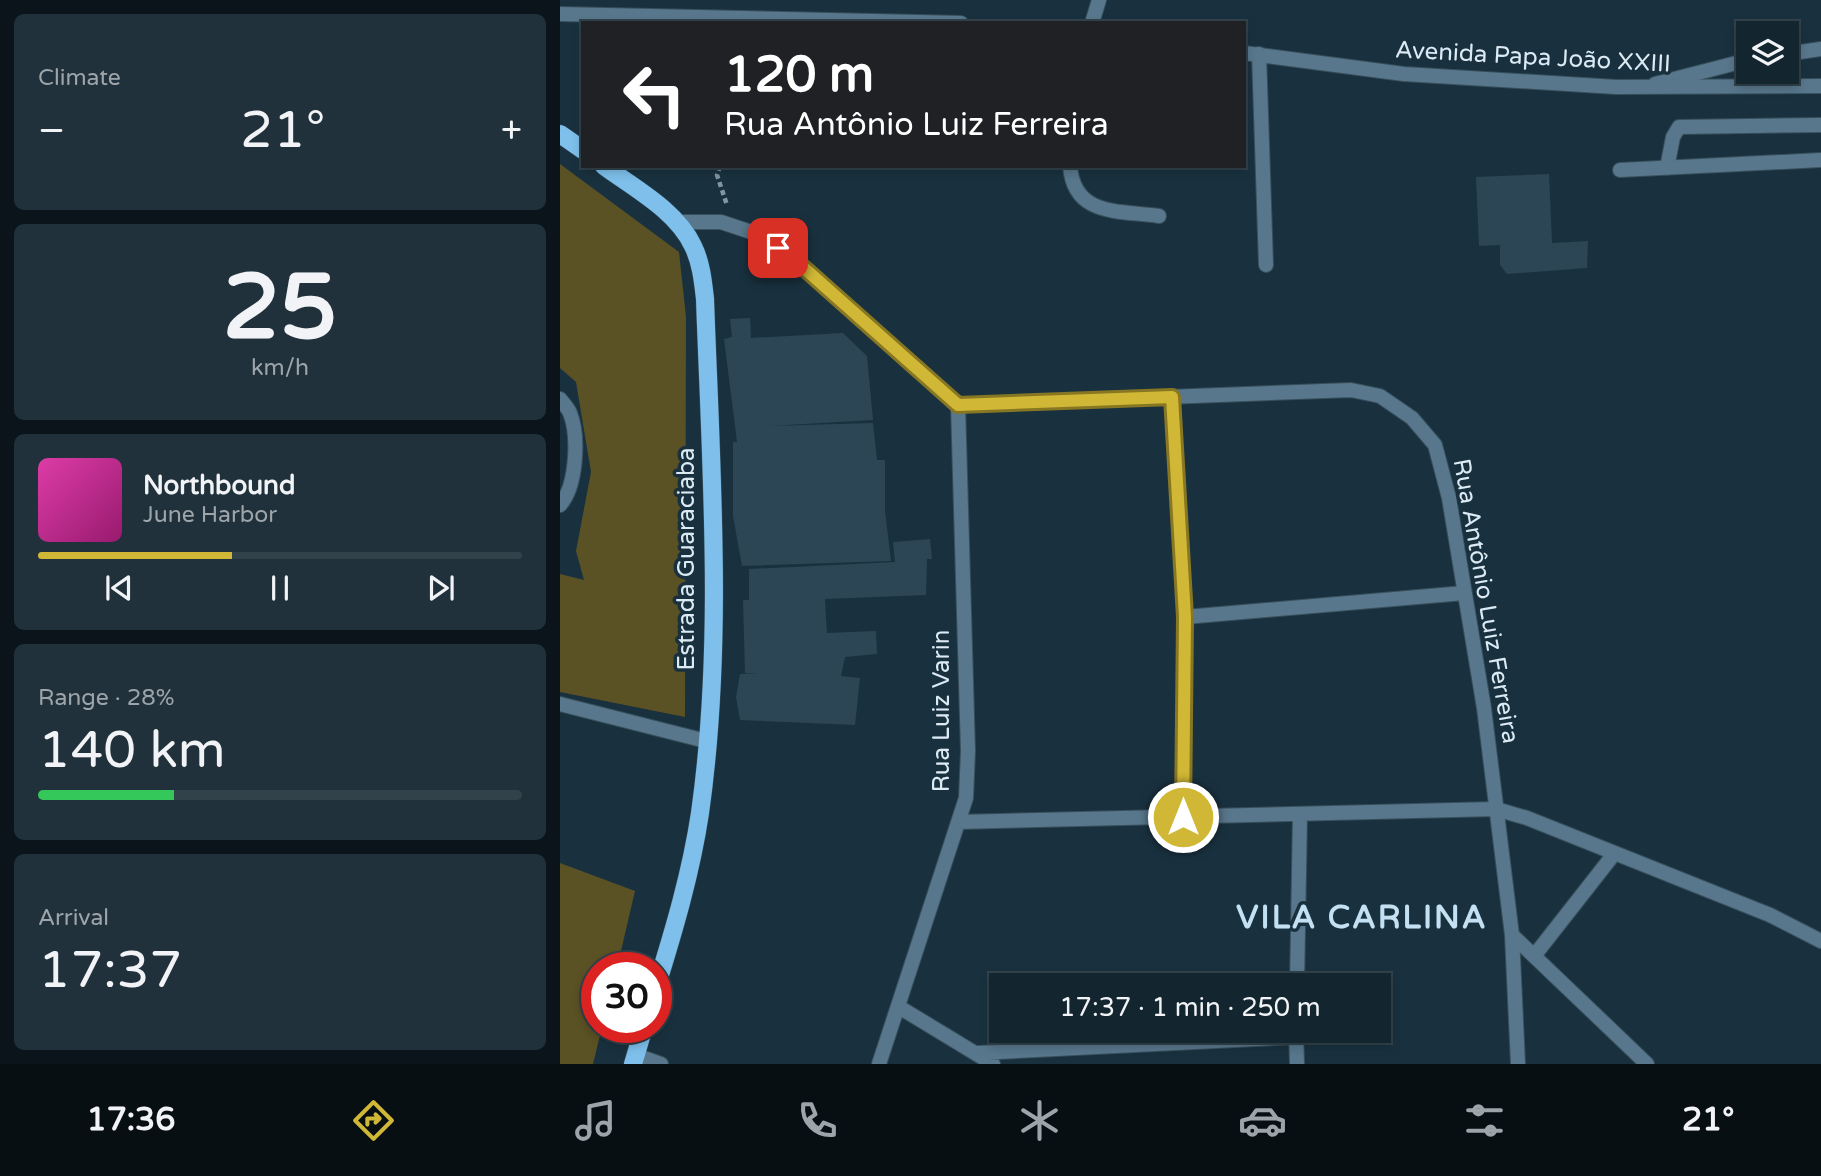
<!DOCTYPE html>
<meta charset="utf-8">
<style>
:root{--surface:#13252f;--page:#20313b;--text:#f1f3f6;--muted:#9da5aa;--line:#32424b;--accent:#d0b736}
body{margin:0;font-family:"Varela Round",sans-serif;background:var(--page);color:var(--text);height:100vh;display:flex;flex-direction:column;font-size:26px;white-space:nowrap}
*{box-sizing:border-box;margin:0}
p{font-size:23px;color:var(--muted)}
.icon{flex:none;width:38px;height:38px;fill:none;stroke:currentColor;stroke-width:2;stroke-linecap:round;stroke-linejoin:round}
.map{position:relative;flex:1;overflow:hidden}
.sheet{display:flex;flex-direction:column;gap:14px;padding:14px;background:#0a141a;width:560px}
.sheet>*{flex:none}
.banner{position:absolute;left:21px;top:21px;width:665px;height:147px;border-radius:0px;box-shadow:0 4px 10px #0003,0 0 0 2px var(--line);background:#202124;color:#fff;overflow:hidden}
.buttons{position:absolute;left:1176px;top:21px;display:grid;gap:14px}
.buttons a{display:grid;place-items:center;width:63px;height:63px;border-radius:0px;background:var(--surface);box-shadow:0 4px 10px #0003,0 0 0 2px var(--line);font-size:35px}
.speed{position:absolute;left:21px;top:952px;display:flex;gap:14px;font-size:35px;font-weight:700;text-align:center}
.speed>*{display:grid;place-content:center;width:91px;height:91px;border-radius:50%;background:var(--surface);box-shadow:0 4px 10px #0003,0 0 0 2px var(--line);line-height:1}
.speed .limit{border:10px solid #d22;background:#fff;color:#111}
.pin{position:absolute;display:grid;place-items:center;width:60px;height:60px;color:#fff;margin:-30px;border-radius:14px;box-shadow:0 4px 10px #0006}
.me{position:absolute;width:77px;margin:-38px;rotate:0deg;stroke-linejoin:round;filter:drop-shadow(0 0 5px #0008)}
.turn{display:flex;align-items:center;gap:24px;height:147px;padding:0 28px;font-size:32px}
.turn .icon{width:91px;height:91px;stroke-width:2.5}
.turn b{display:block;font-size:49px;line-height:60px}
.big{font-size:52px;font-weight:600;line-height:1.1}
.sheet .card{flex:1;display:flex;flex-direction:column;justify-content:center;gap:10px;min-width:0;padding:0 24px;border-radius:10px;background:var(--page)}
.sheet .dial{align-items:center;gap:0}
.dial b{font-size:91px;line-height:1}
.song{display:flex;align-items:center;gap:21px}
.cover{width:84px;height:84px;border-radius:10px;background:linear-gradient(135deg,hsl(320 70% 55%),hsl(320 70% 35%))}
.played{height:7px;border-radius:4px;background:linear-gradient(90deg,var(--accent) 40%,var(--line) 40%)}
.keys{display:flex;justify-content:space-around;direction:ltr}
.heat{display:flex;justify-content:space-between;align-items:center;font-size:38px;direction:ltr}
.charge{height:10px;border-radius:5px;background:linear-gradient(90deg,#34c759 28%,var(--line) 0)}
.trip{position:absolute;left:429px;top:973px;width:402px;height:70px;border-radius:0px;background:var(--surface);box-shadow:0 4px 10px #0003,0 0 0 2px var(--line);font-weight:600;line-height:70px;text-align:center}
.dock{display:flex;height:112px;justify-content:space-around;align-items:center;background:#080f13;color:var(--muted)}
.dock .icon{width:49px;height:49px}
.dock .current{color:var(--accent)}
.dock b{font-size:32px;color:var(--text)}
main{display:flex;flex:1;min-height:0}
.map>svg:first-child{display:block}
</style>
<main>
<section class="sheet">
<div class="card"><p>Climate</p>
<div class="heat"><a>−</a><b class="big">21°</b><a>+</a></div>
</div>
<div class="card dial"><b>25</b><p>km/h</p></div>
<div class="card">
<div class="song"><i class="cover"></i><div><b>Northbound</b><p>June Harbor</p></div></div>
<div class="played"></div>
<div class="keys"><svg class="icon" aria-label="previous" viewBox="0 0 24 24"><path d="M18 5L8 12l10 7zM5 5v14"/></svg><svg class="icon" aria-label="pause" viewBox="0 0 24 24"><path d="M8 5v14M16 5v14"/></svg><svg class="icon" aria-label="next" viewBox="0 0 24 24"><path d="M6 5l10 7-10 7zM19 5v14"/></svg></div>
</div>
<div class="card"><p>Range · 28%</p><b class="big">140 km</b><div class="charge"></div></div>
<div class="card"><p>Arrival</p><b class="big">17:37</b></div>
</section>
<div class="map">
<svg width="1261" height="1064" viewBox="0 0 1261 1064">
<rect width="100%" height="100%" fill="#19313f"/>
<path fill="#5a5124" d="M0,164L119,252L126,317L125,717L0,692V574L24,580L16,551L31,472L16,382L0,368Z
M0,863L75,891L57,968H37V1027H42L33,1064H0Z"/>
<path fill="#2d4655" d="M989,174L992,243L1028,241L1027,268L947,274L940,265V245L919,246L916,177Z
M190,318L191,338L283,333L307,356L313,420L209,426L313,423L317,460H325V511L331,561L182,566L173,516V442H177L164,339L172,337L170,319Z
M370,539L372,559H367L366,595L265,599L267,633L316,631L317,654L285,657L281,676L300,678L295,725L180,720L176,697L180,674L199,673H185L183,600H189V569L335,562L333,542Z"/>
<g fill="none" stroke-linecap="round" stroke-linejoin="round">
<defs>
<path id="service" d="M699,54L706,265
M1107,168L1113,137L1119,127L1261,125
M1060,170L1261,160
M0,399C3,403 8,408 10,413C19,436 17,486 0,505
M0,704L146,741"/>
<path id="minor" d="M532,23L539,0
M1227,54L1261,49
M1095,84L1188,60
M510,166C514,217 559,210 599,216
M115,222H161L200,235L235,260L398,405L791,390L820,396L852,418L875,445L889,498L924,708L952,935L958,1064
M612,397L625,617L623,817
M625,617L904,593
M398,822L936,809L967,818L1210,915L1261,941
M952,935L1087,1064
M974,956L1054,854
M737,985L740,814
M339,1007L433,1064
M736,1031L737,1064
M418,1053L736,1037
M76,1055L101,1064
M319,1064L406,798L408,751L398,405"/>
<path id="tertiary" d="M0,14L401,23
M684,53L844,74L1056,87L1261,86"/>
<path id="primary" d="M0,134L23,150
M44,166C74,188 117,211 133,246C141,262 143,281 145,299C151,469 164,643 140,813C131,873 114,930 96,988
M73,1064L84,1027"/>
</defs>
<use href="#service" stroke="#384f5c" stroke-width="16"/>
<use href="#minor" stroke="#384f5c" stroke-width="16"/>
<use href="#tertiary" stroke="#384f5c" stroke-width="16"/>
<use href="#primary" stroke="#384f5c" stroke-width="19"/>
<path stroke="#8295a0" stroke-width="4.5" stroke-dasharray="5 3.5" stroke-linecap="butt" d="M160,166L157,175L167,205"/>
<use href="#service" stroke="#58778c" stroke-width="14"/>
<use href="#minor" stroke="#58778c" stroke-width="14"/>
<use href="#tertiary" stroke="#58778c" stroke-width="14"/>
<use href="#primary" stroke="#7ec0eb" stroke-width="18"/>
</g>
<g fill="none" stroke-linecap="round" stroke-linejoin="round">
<defs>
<path id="route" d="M218,248L235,260L398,405L612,397L625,617L623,817"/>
</defs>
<use href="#route" stroke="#877723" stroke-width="18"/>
<use href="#route" stroke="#d0b736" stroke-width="12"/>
</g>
<g text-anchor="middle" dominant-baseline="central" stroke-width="7" stroke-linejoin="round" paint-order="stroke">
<g font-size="24" fill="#dbeaf3" stroke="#19313f">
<text transform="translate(973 57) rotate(3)">Avenida Papa João XXIII</text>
<text transform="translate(126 559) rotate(-90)">Estrada Guaraciaba</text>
<text transform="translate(926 601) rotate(80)">Rua Antônio Luiz Ferreira</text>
<text transform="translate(381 711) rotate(-90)">Rua Luiz Varin</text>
</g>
<g font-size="32" font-weight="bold" letter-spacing="2" fill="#c4e1f4" stroke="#19313f">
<text x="802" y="918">VILA CARLINA</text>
</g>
</g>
</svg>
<div class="buttons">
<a><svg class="icon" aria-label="layers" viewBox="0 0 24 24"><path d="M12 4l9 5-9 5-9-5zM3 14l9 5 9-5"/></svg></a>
</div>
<div class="speed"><div class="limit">30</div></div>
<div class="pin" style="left:218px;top:248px;background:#d93025"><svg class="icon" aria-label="arrive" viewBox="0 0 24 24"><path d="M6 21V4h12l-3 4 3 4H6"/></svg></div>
<svg class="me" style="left:623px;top:817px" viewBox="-20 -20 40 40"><circle r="17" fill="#d0b736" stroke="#fff" stroke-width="3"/><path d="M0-11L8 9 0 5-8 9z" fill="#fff"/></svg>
<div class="trip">17:37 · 1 min · 250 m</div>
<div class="banner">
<div class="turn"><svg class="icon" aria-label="left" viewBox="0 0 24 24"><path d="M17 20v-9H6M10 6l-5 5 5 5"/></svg><div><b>120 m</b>Rua Antônio Luiz Ferreira</div></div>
</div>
</div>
</main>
<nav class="dock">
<b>17:36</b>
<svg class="icon current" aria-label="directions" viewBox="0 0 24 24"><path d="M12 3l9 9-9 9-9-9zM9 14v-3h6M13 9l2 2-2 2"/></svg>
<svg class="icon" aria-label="music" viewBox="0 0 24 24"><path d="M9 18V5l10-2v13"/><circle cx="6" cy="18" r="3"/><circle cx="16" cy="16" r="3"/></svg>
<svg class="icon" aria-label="phone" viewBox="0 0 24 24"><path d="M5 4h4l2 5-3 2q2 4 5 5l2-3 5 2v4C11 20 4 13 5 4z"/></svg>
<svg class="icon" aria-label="climate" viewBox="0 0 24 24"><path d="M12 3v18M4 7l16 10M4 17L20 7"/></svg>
<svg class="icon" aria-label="car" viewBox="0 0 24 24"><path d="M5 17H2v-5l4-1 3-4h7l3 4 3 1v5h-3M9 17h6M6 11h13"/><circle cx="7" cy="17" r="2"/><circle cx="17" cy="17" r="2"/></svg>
<svg class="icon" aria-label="filters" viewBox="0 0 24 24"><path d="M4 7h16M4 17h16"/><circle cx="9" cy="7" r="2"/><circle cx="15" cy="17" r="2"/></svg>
<b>21°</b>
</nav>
